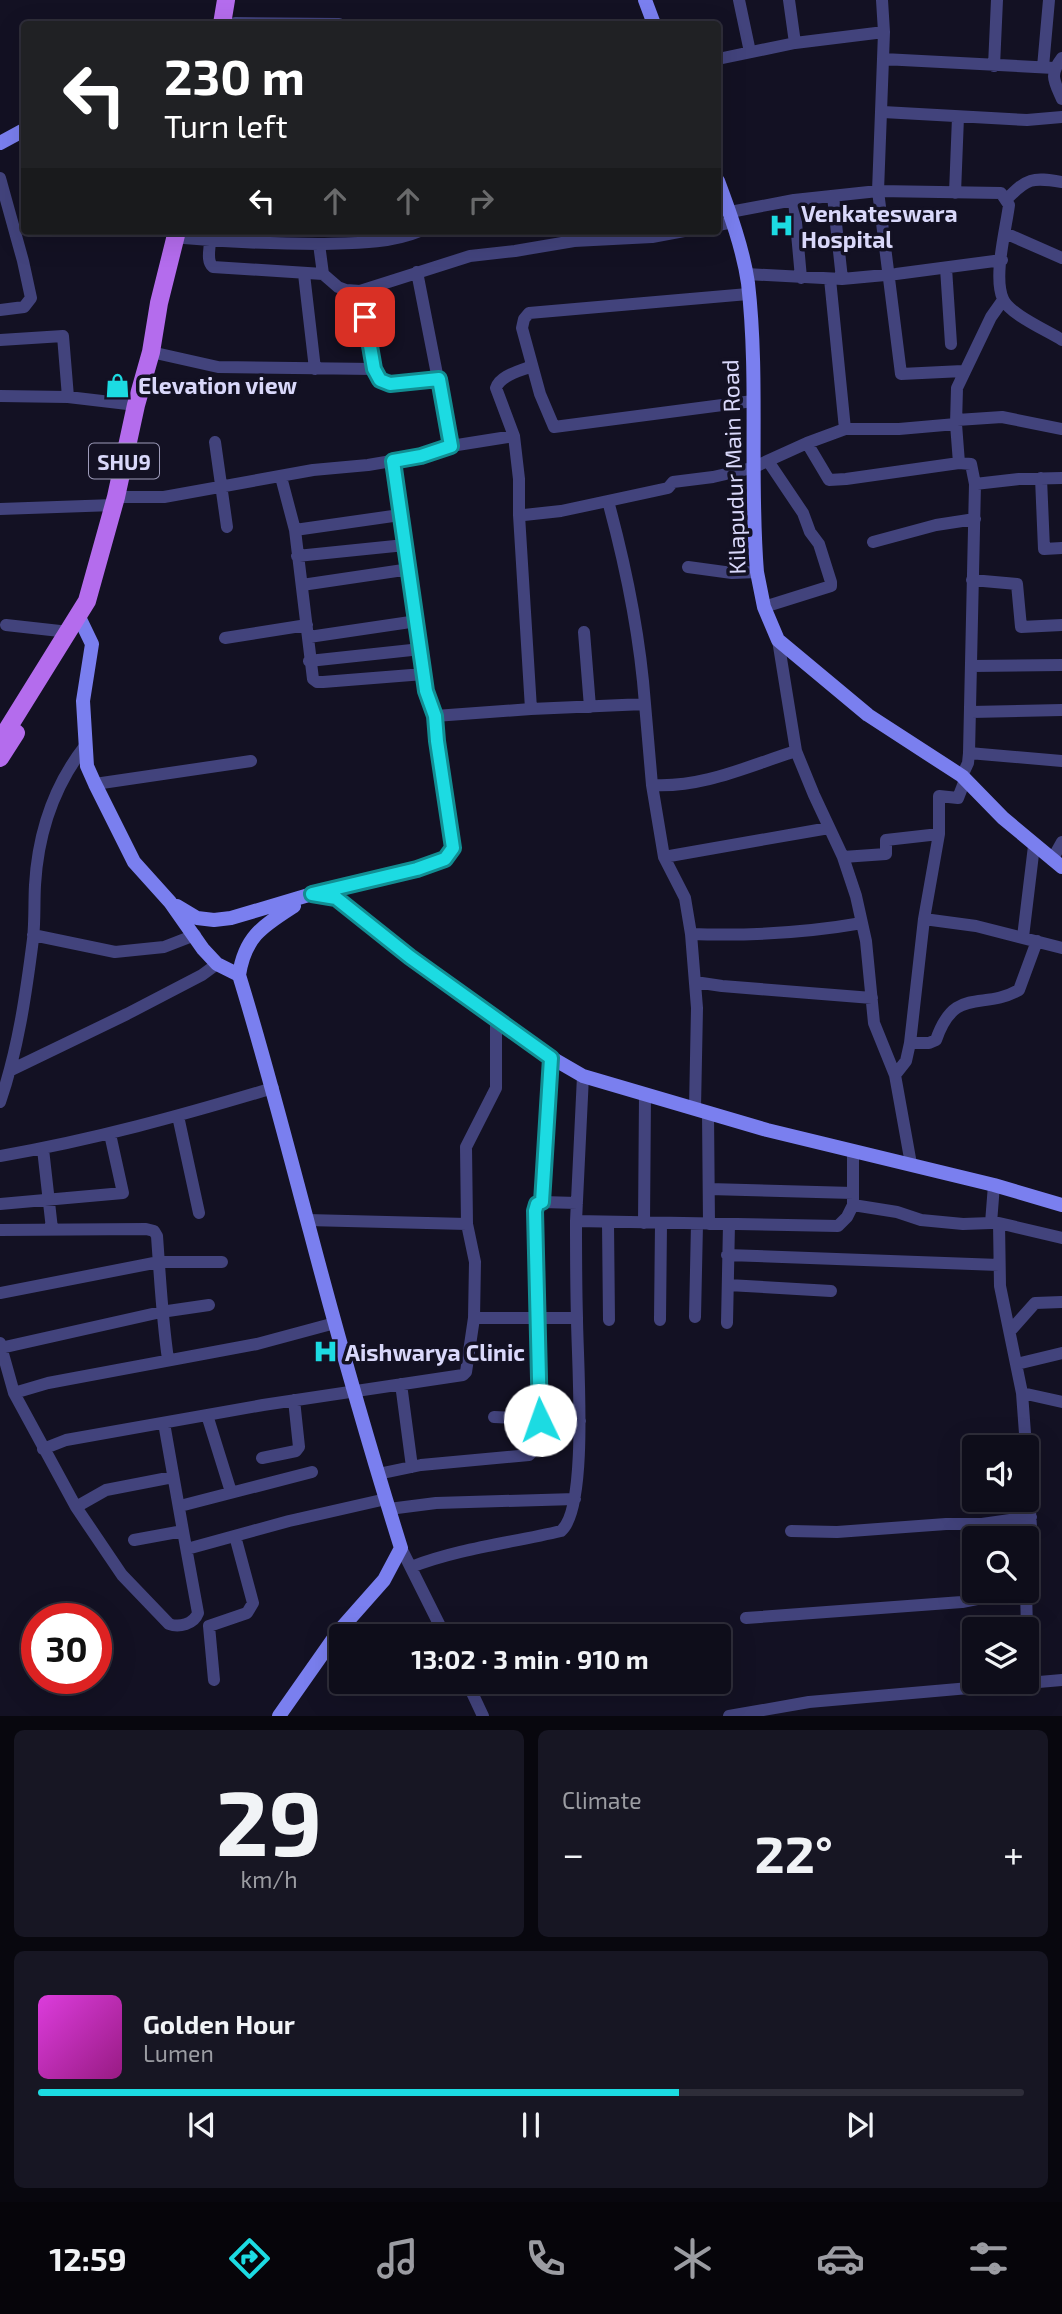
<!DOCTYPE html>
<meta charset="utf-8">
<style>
:root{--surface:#0e0d1a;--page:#171623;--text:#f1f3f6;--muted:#9b9ca2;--line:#2e2d39;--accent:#1cdbe2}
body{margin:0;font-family:"Exo 2",sans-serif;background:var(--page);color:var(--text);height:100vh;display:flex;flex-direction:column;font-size:26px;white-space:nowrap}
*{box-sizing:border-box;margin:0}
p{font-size:23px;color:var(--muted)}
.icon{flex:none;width:38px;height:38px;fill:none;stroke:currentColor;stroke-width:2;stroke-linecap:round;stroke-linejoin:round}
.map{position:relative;height:1716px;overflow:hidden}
.drawer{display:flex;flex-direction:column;gap:14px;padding:14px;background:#08070e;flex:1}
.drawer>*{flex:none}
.hud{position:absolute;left:21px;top:21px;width:700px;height:214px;border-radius:7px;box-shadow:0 7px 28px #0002,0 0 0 2px var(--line);background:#202124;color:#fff;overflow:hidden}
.tools{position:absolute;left:962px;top:1435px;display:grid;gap:14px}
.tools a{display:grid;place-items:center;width:77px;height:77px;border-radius:7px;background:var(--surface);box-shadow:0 7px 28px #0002,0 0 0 2px var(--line);font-size:35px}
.speed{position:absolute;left:21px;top:1603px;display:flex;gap:14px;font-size:35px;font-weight:700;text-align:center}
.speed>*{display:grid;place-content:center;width:91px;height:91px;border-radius:50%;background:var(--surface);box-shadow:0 7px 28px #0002,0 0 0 2px var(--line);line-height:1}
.speed .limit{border:10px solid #d22;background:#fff;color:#111}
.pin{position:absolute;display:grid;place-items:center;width:60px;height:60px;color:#fff;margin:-30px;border-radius:14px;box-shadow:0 4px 10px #0006}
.me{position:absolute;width:77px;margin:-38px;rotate:357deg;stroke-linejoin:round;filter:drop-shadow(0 0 5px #0008)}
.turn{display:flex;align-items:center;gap:24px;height:147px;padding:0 28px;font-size:32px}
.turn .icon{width:91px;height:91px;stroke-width:2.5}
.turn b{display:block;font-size:49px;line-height:60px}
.lanes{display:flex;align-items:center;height:66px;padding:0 28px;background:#0003;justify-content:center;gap:35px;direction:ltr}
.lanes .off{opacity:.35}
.big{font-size:52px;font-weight:700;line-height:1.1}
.drawer .tile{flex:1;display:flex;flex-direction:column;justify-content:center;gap:10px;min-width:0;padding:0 24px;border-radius:10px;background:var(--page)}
.drawer .dial{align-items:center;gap:0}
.dial b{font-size:91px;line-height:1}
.song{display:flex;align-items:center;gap:21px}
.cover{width:84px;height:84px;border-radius:10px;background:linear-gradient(135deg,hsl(300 70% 55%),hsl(310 70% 35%))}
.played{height:7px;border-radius:4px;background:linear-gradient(90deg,var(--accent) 65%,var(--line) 65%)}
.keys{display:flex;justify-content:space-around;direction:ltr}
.heat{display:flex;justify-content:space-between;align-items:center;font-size:38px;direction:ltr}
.drawer .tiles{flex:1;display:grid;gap:14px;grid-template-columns:1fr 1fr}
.tile:last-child{grid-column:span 2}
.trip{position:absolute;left:329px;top:1624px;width:402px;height:70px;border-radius:7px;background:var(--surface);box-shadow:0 7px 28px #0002,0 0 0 2px var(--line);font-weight:700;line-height:70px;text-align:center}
.dock{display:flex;height:112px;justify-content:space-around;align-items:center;background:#06050a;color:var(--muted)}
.dock .icon{width:49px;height:49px}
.dock .selected{color:var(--accent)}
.dock b{font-size:32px;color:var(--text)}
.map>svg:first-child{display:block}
</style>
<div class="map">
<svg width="1062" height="1716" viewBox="0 0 1062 1716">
<rect width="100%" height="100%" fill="#131123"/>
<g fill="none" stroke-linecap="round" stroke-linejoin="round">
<path stroke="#42437c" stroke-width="12" d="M739,0L750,52
M789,0L795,43
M882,0L884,32
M235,23L339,24
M1062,58C1049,75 1054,81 1062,99
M718,59L795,43L884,32L883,59L1054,68
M883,59L878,191L901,374L963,371
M994,66L997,0
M1043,67L1049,0
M883,112L1027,120L1062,117
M0,178L23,261L31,298L24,307L0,310
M955,193L958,117
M833,196L842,279
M794,200L801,278
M1006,200C1027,178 1032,177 1062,182
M730,212L794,200L878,191L1001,193L1009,205C1006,229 993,277 1003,299C1009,314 1048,331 1062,340
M718,225L733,222
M1005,233L1062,258
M184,238C229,242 274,244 319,244C352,243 389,244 420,231
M210,240C210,249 206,261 213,267L323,274L338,287L346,290L360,291
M319,244L323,274
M946,268L951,344
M417,272L451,446
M304,274L315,369
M746,274L842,279L896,274L1002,260
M830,279L845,429
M748,294L529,313L524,319L522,328L540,394L554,427L753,401
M0,340L63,336L68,397
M151,352L218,367L374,369L380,380L390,384L439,379
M374,369L360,291L470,256L515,251L574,241L652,237L684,231
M0,396L68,397L136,405
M957,420L1002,417L1062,429
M514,436L496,388C500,375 521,371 532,366
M215,442L227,527
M807,443L829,480L846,479L959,463L956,424
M959,463L971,464L975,484L969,753L968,763L962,776
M281,477L295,530L313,679L317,682H323L424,674
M1041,478L1044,549L1062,548
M975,484L1019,479L1062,478
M116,497H164L313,470L368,465L421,456L451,446L514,436L519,479V515H524L561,511L668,488L673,482L713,477L752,468L807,443L845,429H899L956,424L957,388L991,317L1003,300
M0,509L114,505
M519,515L531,709
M295,530L400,515
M873,542L936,525L975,519
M297,556L405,545
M688,567L732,573L757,572
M972,580L1017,584L1021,627L1062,625
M302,585L410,569
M764,607L831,586V582L819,544L810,532L803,513L768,461
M6,625L69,632
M584,632L590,707
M309,637L417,621
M225,638L307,625
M778,640L796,751L814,795L843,857L856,896L866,941L874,1023L895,1075L911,1164
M309,661L421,649
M972,666L1062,665
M645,704L652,785C703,788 748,766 796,751
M971,712L1062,710
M435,716L531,709L645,704C640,636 626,567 608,501
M969,753L1062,761
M95,784L251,761
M652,785L664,857L685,898L691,934
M664,857L829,828
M843,857L886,854V840L939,834
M1052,860L1062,842
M313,894L417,869L445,859L453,848L437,741L435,716L426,691L393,461
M924,919L939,834V796L958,798L965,780
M33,935L115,952L164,947L195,935
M1023,937L1034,846
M695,982L722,986L872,998
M910,1043H929L936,1040C955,985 982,1011 1019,990L1037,941
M11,1070L127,1014L202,975L217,964
M895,1075L906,1061L910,1043L924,919L976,926L1062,948
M583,1076L576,1221L838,1226L847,1217L853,1205
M0,1102C18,1050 26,994 33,939C35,921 34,903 35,885C38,834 53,787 85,746
M695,1108L697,1008L691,934C749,936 805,933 862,923
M708,1113L709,1224
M178,1116L199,1213
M43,1149L52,1229
M853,1151V1205L897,1212L921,1220L963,1224L991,1223
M0,1156C93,1140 183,1115 273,1088
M994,1185L991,1223H999L1000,1286L1022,1393L1062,1402
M709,1189L853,1193
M542,1202L551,1057
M0,1204L123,1193L110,1134
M307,1220L467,1224
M608,1223L609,1320
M644,1223L645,1095
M999,1223L1062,1238
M0,1230L146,1229L154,1231L157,1236C160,1277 162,1318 168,1359
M727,1255L999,1265
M728,1285L831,1291
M0,1293L159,1262H222
M695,1317L697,1224
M474,1318H577
M660,1320L661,1224
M727,1323L729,1224
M1011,1330L1035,1303L1062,1302
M0,1343L14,1393L48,1383L257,1344L335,1323
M1,1348L161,1312L209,1305
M1017,1364L1062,1353
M401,1384L412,1467
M14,1393L76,1507L122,1575L169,1624C179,1628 194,1624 198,1613L183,1531L134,1540
M1022,1393L1026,1447
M207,1415L231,1492
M494,1417L580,1421
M164,1423L183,1531
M43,1449L66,1440L263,1405L463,1375L466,1372L474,1318L475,1262L467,1224L466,1147L496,1088V1019
M1027,1457L1031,1528L1027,1556
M262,1458L296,1451L299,1447L294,1400
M378,1474L421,1465L529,1455L532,1452L541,1409L538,1376L535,1211L537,1204L542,1202L577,1203
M180,1506L312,1472
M76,1507L106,1490L173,1477
M389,1509L436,1503L575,1499
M791,1531L837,1532L946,1524H982L1031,1517
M401,1548L445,1636
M187,1549L289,1521L386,1499
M411,1567C460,1548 511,1543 561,1531C589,1508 577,1357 577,1318C576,1286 576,1253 576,1221
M1026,1591L1027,1629
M746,1618L962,1602L1018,1591
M1027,1645L1030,1682
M214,1680L209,1626L247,1613L253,1603L235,1536
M467,1682L483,1716
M729,1716L809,1702L1062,1680"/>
<path stroke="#7a7fef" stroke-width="14" d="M645,0L654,24
M0,143L24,130
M718,181C730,213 743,249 748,283C759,379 749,477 757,572L764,607L778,640L868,715L962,776L1003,818L1062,867
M79,617L92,644L83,701L87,766L95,784L134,862L170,902L203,949L217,964L239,975C265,1059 287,1145 310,1231C338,1337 368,1443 401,1548L384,1580L338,1632L279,1716
M177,906L197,918L214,920L231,918L312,894L336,898L410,957L481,1008L545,1054L583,1076L767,1130L994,1185L1062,1205
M239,975C245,936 263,926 294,906"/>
<path stroke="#b46ced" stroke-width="18" d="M222,24L226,0
M0,741L87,601L116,497L136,405L151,352L159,303L177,231
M0,758L16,733"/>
</g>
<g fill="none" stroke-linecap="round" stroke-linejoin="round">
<defs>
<path id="route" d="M365,317L374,369L380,380L390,384L439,379L451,446L421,456L393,461L426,691L435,716L437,741L453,848L445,859L417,869L312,894L336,898L410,957L551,1058L542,1202L537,1204L535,1211L540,1420"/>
</defs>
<use href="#route" stroke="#128e93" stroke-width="18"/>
<use href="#route" stroke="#1cdbe2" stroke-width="12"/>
</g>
<defs>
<symbol id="hospital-bare" viewBox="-9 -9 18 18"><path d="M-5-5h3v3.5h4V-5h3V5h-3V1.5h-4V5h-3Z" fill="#1cdbe2" stroke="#131123" stroke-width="2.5" paint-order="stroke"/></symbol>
<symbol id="shop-bare" viewBox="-9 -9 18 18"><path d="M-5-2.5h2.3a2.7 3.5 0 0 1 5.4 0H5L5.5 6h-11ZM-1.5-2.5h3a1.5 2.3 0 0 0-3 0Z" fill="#1cdbe2" stroke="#131123" stroke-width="2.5" paint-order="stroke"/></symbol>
</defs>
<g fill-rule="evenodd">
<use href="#hospital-bare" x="764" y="208" width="35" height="35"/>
<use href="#shop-bare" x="100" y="368" width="35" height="35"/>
<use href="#hospital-bare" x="308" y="1334" width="35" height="35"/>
</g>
<g text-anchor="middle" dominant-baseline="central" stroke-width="7" stroke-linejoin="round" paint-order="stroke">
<rect fill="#131123" stroke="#9e9cba" stroke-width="2" x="89" y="443.5" width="70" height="35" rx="5"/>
<g font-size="21" font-weight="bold" fill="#d9d8fa">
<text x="124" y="461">SHU9</text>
</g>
<g font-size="23" font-weight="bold" fill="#d9d8fa" stroke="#131123" text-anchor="start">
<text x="801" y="213">Venkateswara<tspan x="801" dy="26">Hospital</tspan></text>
<text x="138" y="385">Elevation view</text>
<text x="345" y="1352">Aishwarya Clinic</text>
</g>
<g font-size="23" fill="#d9d8fa" stroke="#131123">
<text transform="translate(733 467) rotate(-92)">Kilapudur Main Road</text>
</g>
</g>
</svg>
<div class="tools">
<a><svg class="icon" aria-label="sound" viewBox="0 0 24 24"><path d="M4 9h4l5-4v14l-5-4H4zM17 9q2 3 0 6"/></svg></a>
<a><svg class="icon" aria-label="search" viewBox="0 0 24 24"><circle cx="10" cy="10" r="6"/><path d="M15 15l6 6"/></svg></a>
<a><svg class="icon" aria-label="layers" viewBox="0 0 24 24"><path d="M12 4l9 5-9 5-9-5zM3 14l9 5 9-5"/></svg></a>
</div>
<div class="speed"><div class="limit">30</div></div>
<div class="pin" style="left:365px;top:317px;background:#d93025"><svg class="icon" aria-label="arrive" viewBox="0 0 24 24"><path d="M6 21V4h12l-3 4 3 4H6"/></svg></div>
<svg class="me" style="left:540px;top:1420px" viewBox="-20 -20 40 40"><circle r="19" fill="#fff"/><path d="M0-13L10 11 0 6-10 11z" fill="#1cdbe2"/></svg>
<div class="trip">13:02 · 3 min · 910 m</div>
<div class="hud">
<div class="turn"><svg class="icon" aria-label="left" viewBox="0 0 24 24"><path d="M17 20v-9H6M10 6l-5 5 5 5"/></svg><div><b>230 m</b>Turn left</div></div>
<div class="lanes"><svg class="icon" aria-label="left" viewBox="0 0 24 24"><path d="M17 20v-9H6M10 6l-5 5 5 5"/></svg><svg class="icon off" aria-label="ahead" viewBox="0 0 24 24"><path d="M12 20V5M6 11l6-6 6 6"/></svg><svg class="icon off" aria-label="ahead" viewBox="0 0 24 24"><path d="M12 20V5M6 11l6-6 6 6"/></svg><svg class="icon off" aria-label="right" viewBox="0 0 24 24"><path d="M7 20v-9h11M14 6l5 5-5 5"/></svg></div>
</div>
</div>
<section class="drawer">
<div class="tiles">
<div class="tile dial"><b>29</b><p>km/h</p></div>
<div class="tile"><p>Climate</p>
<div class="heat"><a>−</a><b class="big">22°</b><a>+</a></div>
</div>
<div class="tile">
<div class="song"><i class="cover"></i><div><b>Golden Hour</b><p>Lumen</p></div></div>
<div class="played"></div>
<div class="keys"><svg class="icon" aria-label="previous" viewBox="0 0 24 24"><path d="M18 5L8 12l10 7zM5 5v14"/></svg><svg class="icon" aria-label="pause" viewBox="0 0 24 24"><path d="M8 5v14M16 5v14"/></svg><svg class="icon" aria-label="next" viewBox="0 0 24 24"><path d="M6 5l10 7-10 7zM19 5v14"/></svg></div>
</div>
</div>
</section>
<nav class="dock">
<b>12:59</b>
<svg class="icon selected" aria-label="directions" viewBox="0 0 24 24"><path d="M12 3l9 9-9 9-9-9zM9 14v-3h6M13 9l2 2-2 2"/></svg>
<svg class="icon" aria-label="music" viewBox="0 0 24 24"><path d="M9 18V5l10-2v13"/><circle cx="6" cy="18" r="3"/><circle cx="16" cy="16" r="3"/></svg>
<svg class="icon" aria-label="phone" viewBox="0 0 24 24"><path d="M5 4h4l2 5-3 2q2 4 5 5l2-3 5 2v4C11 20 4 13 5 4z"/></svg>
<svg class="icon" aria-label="climate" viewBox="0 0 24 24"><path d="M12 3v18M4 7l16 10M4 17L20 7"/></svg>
<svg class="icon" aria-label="car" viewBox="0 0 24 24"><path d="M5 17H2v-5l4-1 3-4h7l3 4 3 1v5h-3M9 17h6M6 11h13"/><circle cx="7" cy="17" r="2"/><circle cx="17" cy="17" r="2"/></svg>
<svg class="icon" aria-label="filters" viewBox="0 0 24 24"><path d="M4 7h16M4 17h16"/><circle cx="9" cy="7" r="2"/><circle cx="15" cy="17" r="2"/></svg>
</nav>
